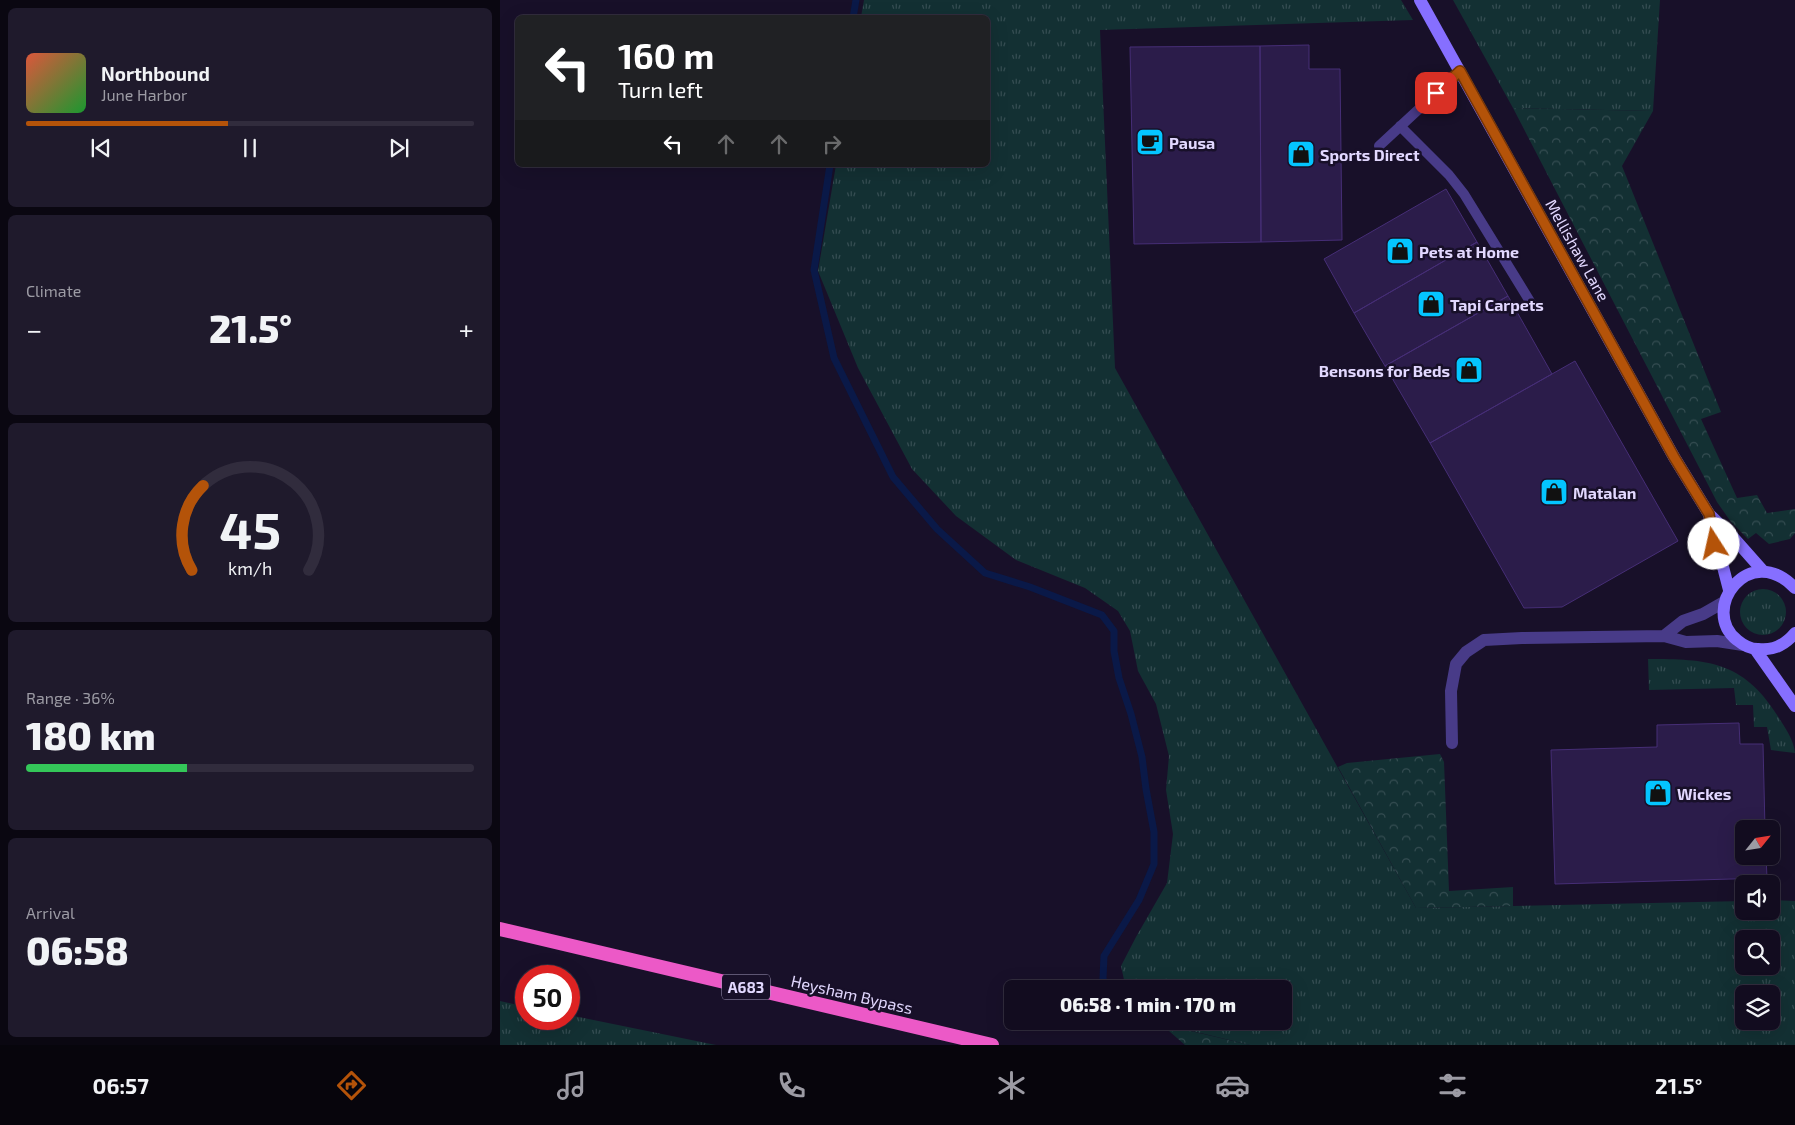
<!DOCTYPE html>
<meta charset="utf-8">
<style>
:root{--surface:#120c1f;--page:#1f1a2c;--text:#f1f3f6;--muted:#9c9ba4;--line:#312c3d;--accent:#b45309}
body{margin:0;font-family:"Exo 2",sans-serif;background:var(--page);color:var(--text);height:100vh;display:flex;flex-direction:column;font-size:19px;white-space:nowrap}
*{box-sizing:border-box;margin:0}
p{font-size:16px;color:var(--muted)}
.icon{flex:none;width:28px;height:28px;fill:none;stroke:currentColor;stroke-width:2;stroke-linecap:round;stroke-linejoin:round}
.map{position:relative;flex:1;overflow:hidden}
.panel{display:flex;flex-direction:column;gap:8px;padding:8px;background:#0a0711;width:500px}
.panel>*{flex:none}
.banner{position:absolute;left:15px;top:15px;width:475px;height:152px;border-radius:8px;box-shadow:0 5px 20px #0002,0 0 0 1px var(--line);background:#202124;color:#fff;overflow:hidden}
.needle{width:32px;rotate:60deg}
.tools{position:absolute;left:1235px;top:820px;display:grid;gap:10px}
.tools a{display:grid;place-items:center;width:45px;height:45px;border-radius:8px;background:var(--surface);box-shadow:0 5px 20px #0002,0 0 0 1px var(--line);font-size:25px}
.speed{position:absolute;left:15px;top:965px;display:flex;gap:10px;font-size:25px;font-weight:700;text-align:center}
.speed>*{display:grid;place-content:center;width:65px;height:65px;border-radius:50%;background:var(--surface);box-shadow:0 5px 20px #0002,0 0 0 1px var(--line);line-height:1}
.speed .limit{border:8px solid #d22;background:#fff;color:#111}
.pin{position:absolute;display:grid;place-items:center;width:42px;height:42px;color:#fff;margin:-21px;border-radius:10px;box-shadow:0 2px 8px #0006}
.me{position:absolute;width:55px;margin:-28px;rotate:350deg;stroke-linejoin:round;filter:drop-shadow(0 0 4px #0008)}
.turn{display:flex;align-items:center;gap:18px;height:105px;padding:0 20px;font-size:22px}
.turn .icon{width:65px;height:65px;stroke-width:2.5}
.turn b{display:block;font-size:35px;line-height:42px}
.lanes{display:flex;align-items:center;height:48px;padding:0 20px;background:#0003;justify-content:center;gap:25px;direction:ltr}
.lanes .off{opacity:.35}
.big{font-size:38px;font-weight:800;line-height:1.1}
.panel .widget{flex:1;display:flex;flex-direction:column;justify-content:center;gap:8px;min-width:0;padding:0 18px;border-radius:8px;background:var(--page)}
.panel .dial{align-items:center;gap:0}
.dial svg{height:130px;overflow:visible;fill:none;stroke:var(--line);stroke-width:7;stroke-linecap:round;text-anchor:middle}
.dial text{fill:var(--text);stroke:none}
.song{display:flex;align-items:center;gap:15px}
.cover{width:60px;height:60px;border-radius:8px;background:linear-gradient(135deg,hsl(10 70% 55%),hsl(130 70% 35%))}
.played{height:5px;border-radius:2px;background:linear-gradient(90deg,var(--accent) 45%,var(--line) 45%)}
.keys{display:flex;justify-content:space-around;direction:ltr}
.heat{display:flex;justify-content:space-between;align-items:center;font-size:28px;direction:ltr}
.charge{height:8px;border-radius:4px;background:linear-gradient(90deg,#34c759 36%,var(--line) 0)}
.trip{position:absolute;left:504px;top:980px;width:288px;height:50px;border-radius:8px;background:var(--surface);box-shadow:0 5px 20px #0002,0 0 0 1px var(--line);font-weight:800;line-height:50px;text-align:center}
.tab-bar{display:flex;height:80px;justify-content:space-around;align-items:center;background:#07050c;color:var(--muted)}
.tab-bar .icon{width:35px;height:35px}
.tab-bar .selected{color:var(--accent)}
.tab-bar b{font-size:22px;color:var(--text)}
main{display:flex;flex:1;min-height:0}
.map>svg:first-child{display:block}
</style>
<main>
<section class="panel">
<div class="widget">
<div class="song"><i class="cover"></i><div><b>Northbound</b><p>June Harbor</p></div></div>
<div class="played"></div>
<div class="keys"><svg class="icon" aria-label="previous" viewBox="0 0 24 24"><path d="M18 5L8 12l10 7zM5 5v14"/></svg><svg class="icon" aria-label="pause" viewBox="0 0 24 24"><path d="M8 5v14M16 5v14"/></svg><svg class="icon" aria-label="next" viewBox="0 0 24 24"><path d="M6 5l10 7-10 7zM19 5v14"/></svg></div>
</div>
<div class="widget"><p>Climate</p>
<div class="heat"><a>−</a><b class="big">21.5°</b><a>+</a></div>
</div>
<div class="widget dial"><svg viewBox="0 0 100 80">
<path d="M14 69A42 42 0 1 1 86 69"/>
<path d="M14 69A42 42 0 0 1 21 17" stroke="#b45309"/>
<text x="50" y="56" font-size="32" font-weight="700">45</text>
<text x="50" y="72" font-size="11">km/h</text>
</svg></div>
<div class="widget"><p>Range · 36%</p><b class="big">180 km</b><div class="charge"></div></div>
<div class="widget"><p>Arrival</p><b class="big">06:58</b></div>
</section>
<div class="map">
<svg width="1295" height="1045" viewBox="0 0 1295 1045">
<defs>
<pattern id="grass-tufts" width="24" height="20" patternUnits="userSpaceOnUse" patternTransform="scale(1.25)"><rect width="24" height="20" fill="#133033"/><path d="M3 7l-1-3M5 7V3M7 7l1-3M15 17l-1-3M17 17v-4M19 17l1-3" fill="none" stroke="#354d52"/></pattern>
<pattern id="forest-crowns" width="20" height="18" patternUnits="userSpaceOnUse" patternTransform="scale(1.25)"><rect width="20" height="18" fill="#133033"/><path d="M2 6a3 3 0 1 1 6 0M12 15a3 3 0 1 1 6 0" fill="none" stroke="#354d52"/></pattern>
</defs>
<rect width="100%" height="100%" fill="#181029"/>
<path fill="url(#grass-tufts)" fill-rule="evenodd" d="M364,0H901L913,20L600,30L615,368L916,908L1244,901V911H1271V900L1295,901V1045H750L651,1021H782V989H626L621,966L636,937L667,883L673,834L666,790L669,756L656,704L638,671L630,631L618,611L585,588L516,560L456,516L412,469L358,368L318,271L336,165H488V18L361,17ZM1244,939H1271V966H1244ZM1244,994H1271V1021H1244Z
M953,0H1160L1153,111L1013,108Z
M1240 612a23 23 0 1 1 46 0a23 23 0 1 1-46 0Z
M1148,659C1207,659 1243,661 1277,715C1284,726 1294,740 1295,753L1271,750L1267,727H1254L1253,705H1236L1234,688L1149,690Z
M0,1001L26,1007V1019H69V1015L216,1045H0Z"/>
<path fill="url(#forest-crowns)" d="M1013,108L1153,111L1122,166L1221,412L1201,419L1237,498L1257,495L1267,513L1295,509V533L1290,539L1269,544L1256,533L1248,539L1231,522L1217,502Z
M940,754L944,762L949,891L1013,887V906L916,908L838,767L847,763Z
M661,1024L750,1045H685Z"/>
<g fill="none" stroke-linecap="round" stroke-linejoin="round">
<path stroke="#0a1948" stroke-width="7" d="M353,18L356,0
M330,165L314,270L334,358L393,477L437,529L485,573L530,587L602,615L614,631V651L619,678L631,714L642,757L646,789L654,832V864L639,900L604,956L603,978L605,989
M610,1021V1023"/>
</g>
<path fill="#2b1c4a" stroke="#462e76" d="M809,45V69H840L842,240L761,242L760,46Z
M760,46L761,242L634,244L630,47Z
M946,189L977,242L854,313L824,259Z
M977,242L1008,296L885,366L854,313Z
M1008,296L1052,374L930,443L885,366Z
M1075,361L1178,541L1062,607L1024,608L930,443Z
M1239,723L1240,744H1263L1265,829H1244V856H1266L1267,878L1055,884L1051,750L1157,747V725Z"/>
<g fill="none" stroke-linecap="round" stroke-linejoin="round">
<path stroke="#483b88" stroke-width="10" d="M900,126L949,175L964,194L1031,303
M879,146L960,71"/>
<path stroke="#483b88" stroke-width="12" d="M1164,636L1183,621L1203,614L1224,602
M952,743L951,691L956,664L966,652L984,640L1022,638L1164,636L1186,642L1217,641L1243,645"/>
<path stroke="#866fff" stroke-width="12" d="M920,0L1174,457L1209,514L1232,536L1263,571
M1209,514L1214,543L1222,563L1229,590
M1295,588C1249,540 1199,610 1237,640C1243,645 1250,649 1258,649C1273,651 1285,645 1295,633
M1255,649L1295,706"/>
<path stroke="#ec59c7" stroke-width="14" d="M0,929L492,1045"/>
</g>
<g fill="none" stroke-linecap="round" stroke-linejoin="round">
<defs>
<path id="route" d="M936,93L960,71L1174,457L1209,514L1214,544"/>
</defs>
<use href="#route" stroke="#753606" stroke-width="12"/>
<use href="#route" stroke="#b45309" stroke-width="9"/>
</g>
<defs>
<symbol id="cafe-square" viewBox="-11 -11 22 22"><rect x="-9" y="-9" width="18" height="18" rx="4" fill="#04c5ff" stroke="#181029"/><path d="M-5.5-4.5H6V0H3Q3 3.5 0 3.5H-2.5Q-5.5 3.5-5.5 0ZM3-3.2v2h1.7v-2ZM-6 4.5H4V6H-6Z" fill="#111"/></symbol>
<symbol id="shop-square" viewBox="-11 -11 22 22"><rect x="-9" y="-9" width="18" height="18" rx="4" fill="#04c5ff" stroke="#181029"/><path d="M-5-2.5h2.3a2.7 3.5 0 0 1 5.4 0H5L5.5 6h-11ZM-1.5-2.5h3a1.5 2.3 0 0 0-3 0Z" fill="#111"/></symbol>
</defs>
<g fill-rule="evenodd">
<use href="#cafe-square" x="634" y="126" width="32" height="32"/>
<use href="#shop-square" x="785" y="138" width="32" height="32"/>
<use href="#shop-square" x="884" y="235" width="32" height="32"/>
<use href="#shop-square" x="915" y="288" width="32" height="32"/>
<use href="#shop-square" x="953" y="354" width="32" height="32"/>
<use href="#shop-square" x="1038" y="476" width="32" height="32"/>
<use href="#shop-square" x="1142" y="777" width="32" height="32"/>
</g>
<g text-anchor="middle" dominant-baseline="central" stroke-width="5" stroke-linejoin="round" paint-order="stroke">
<rect fill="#181029" stroke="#a59cbf" stroke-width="1" x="222" y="974.5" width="48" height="25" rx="4"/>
<g font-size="15" font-weight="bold" fill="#e2d8ff">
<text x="246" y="987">A683</text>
</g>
<g font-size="16" font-weight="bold" fill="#e2d8ff" stroke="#181029" text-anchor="start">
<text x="669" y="142">Pausa</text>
<text x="820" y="154">Sports Direct</text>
<text x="919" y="251">Pets at Home</text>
<text x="950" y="304">Tapi Carpets</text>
<text x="950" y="370" text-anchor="end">Bensons for Beds</text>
<text x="1073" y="492">Matalan</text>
<text x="1177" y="793">Wickes</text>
</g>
<g font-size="16" fill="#e2d8ff" stroke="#181029">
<text transform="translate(1078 250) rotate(61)">Mellishaw Lane</text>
<text transform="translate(352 994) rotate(13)">Heysham Bypass</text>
</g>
</g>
</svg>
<div class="tools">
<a><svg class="needle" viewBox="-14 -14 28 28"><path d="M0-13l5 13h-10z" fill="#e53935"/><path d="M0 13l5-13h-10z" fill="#9c9ba4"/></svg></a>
<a><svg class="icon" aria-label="sound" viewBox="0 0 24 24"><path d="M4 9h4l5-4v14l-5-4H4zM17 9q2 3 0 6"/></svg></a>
<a><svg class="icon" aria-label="search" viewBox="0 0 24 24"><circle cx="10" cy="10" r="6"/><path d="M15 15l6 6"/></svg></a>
<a><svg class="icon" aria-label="layers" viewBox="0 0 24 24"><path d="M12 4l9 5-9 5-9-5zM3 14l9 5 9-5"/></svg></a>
</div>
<div class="speed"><div class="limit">50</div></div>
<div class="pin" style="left:936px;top:93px;background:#d93025"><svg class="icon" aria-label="arrive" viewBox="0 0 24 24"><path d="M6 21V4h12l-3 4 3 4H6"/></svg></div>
<svg class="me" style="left:1214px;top:544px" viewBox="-20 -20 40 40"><circle r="19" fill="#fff"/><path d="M0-13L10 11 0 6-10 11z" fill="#b45309"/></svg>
<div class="trip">06:58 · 1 min · 170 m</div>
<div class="banner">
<div class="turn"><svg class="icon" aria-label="left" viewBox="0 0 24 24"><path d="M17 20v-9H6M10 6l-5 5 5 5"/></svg><div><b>160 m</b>Turn left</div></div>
<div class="lanes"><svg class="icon" aria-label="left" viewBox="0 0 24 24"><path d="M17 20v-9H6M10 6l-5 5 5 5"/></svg><svg class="icon off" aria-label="ahead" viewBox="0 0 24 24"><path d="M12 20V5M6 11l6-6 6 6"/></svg><svg class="icon off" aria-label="ahead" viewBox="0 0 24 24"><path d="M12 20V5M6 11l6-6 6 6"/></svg><svg class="icon off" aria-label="right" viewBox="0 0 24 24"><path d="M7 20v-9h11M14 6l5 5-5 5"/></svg></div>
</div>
</div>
</main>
<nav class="tab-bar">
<b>06:57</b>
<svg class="icon selected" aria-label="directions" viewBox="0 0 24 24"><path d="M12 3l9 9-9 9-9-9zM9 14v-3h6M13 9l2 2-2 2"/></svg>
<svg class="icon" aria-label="music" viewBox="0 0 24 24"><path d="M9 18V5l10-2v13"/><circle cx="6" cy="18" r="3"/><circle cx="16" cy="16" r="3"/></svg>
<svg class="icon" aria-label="phone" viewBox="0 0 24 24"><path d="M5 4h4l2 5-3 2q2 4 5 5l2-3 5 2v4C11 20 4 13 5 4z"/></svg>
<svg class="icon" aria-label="climate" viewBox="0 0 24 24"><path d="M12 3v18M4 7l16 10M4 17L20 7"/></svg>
<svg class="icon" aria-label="car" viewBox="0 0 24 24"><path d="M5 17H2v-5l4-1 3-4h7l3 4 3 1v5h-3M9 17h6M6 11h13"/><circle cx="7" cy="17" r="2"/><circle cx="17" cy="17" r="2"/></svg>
<svg class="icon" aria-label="filters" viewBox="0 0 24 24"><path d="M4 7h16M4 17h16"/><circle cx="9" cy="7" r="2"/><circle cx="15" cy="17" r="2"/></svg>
<b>21.5°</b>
</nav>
